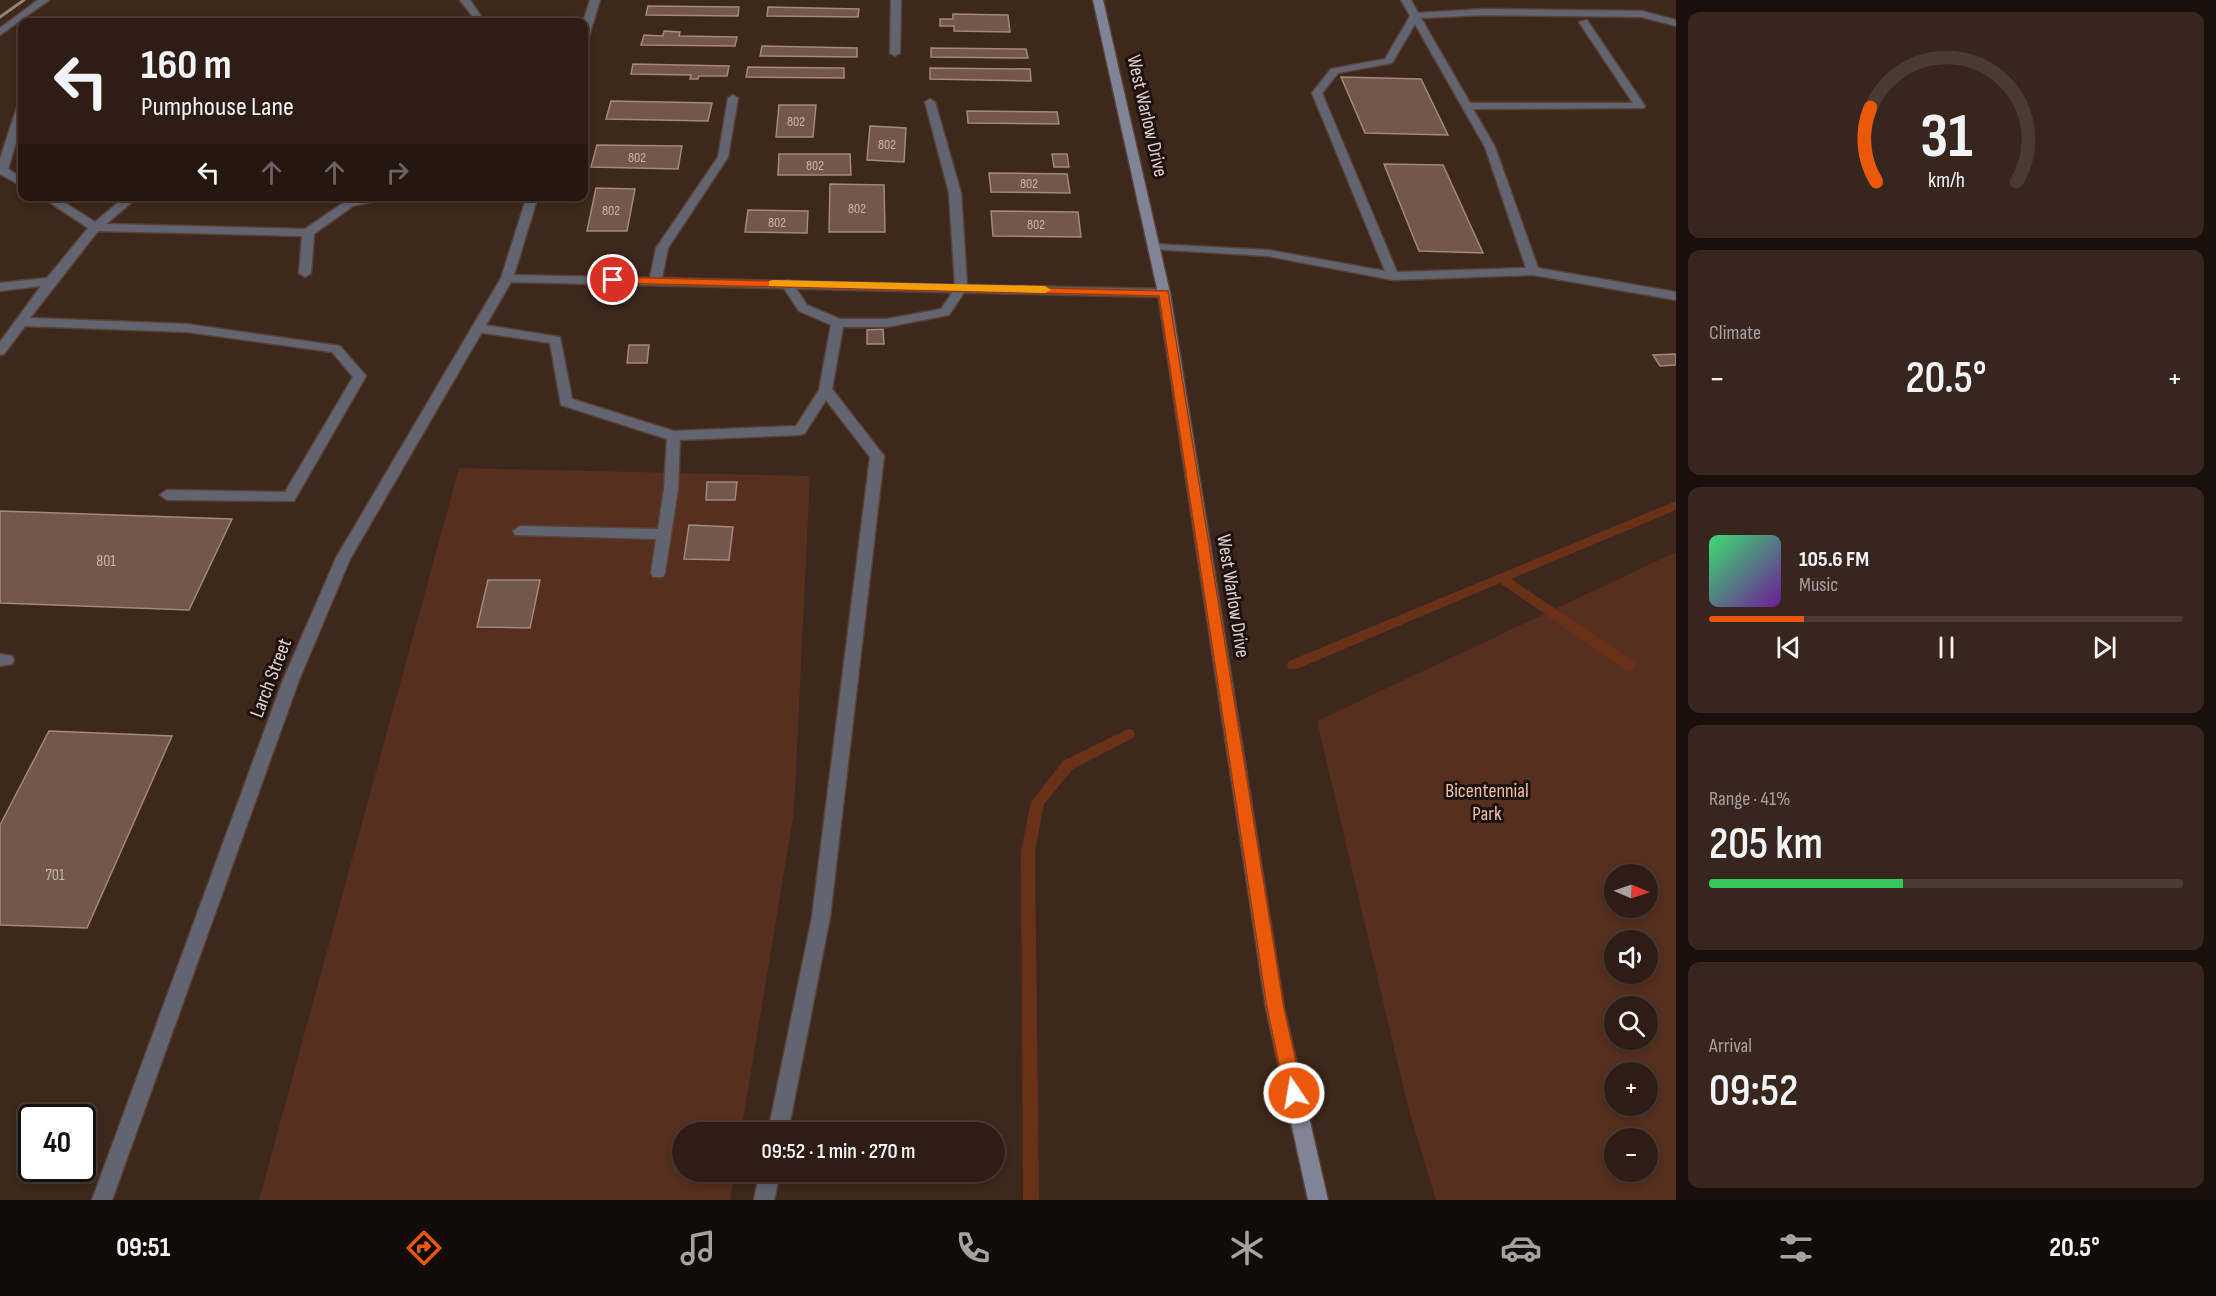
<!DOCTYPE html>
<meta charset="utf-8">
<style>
:root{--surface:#2e1d15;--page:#36261e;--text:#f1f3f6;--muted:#a7a2a0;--line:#493b34;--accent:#ea580c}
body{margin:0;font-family:"Sofia Sans Condensed",sans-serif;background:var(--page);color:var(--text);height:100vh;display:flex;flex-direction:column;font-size:22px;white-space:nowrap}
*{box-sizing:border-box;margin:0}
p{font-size:20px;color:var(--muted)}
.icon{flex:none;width:33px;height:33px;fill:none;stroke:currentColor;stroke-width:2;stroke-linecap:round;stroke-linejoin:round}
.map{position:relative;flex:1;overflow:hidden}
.drawer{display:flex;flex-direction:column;gap:12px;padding:12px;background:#19100c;width:540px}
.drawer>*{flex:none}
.guide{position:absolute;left:18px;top:18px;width:570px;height:183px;border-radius:12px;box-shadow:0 3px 9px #0003,0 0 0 2px var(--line);background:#2e1d15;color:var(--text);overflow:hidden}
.needle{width:39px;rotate:92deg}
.controls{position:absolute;left:1604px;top:864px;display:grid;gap:12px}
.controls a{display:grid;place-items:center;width:54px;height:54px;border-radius:50%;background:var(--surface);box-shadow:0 3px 9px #0003,0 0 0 2px var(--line);font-size:30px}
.speed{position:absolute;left:18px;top:1104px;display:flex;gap:12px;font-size:30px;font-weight:700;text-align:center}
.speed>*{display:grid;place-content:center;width:78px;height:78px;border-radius:50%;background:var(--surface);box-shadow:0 3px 9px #0003,0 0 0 2px var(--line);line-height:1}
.speed .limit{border:3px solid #111;border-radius:9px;background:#fff;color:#111}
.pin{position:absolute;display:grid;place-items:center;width:51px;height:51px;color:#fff;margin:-26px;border:3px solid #fff;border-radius:50%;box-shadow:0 2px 6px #0007}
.me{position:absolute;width:66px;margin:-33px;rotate:348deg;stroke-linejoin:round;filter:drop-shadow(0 0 4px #0008)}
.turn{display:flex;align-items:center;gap:21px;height:126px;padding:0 24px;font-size:27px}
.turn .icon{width:78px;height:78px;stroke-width:2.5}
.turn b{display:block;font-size:42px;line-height:51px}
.lanes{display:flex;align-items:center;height:57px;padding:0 24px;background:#0003;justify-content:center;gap:30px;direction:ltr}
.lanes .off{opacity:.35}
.big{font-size:45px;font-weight:600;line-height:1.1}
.drawer .tile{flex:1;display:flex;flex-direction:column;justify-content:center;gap:9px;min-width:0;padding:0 21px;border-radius:12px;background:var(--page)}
.drawer .dial{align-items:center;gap:0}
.dial svg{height:156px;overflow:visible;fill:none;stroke:var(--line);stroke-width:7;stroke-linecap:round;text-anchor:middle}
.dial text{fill:var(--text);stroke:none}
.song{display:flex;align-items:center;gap:18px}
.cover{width:72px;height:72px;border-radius:9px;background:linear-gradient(135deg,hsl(140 70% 55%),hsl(280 70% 35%))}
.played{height:6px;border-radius:3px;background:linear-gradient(90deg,var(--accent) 20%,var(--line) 20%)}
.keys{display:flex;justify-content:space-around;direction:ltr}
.heat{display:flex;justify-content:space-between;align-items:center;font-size:33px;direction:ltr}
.charge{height:9px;border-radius:4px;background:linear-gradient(90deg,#34c759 41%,var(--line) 0)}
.trip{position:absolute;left:672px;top:1122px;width:333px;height:60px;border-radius:30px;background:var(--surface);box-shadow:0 3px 9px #0003,0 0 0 2px var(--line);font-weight:600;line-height:60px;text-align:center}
.menu{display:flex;height:96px;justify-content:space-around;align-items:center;background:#120c08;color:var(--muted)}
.menu .icon{width:42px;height:42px}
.menu .current{color:var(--accent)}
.menu b{font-size:27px;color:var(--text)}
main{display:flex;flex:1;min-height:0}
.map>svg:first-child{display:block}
</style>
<main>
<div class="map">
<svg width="1676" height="1200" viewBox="0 0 1676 1200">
<rect width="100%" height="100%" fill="#3e271c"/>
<path fill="#562f1e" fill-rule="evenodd" d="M459,468L810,476L794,812L741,1132H682V1172H735L730,1200H259Z
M1676,552V1200H1436L1408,1107L1317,721ZM1614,874H1647V908H1614ZM1614,940H1647V974H1614ZM1614,1006H1647V1040H1614ZM1614,1072H1647V1106H1614ZM1614,1138H1647V1172H1614Z"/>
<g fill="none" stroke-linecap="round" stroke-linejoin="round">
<path fill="#693218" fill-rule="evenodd" d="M1676,501V510L1511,579L1634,662L1636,666L1634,670H1626L1500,583L1297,669H1289L1287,665L1289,661Z
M1128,729L1133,730L1135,734L1133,738L1073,769L1044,804L1035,851L1039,1200H1023L1021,851L1031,802L1063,761Z"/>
</g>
<path fill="#71574c" stroke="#a4887b" stroke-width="1.5" d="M648,6L739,7L738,16L646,15Z
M768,7L859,9L858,17L767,16Z
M953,14L1008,15L1010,32L954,31V26H940V19H953Z
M664,31L680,32L679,36L737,37L735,46L641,45L644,35L663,36Z
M762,46L857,48V57L760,56Z
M931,48L1026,49L1028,58L931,57Z
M633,64L729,66L727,76H699L698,79H690L691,75L631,74Z
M748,67L844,68V78L746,77Z
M930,68L1030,69L1031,81L930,79Z
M1341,77L1421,79L1448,135L1365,133Z
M611,101L712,103L708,121L606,119Z
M779,105H816L813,137H776Z
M967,111L1057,112L1059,124L968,123Z
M870,126L906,128L904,162L867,160Z
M597,145L682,146L678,169L591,167Z
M779,154H850L851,175H778Z
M1052,154H1067L1069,167H1054Z
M1384,164L1443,165L1483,253L1419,251Z
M989,173L1067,174L1070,193L991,192Z
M830,184L884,185L885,232H829Z
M596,188L635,189L627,231H587Z
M748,210L808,211L807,233L745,232Z
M991,211L1078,212L1081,237L993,236Z
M883,329L884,344H867V330Z
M629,345H649L647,363H627Z
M1676,354V365L1660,366L1653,355Z
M707,482H737L735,500H706Z
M0,511L232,519L189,610L0,603Z
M689,525L733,527L729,560L684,559Z
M488,580H540L530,628L477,627Z
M49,731L172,736L87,928L0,925V825Z"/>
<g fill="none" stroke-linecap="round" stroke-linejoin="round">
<defs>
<path id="lane" d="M38,0H49L0,35V28Z
M460,0H470L485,22H477Z
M1401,0H1411L1418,13L1484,9L1642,11L1676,20V26L1642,17L1484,15L1421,18L1470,103H1633L1579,22L1587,20L1645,106L1644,108L1473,109L1495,147L1538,268L1676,292V300L1533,275L1393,280L1268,256L1151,249V245L1155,244L1268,250L1385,271L1312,93L1331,69L1385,59L1410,16ZM1415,24L1485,147L1526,268L1397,272L1322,93L1338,73L1392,63Z
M22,104V122L8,169L22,178V186L0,174V159L17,107Z
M40,196H54L95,222L126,196H139L106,224L305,229L346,201L369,196H397L353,206L314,234L311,273L305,277L299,273L302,236L98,231L30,318L187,324L340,346L366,376L294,501L167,500L160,495L167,490L285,492L353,377L332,352L187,332L25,326L4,354L0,355V342L41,286L0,291V283L47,278L88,228Z
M787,280L791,281L807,305L840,319H887L941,309L957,285L961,284L967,288L949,315L887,327H843L832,389L884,456L830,917L788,1132H768L812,917L870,457L826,400L805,433L800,435L680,440L678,489L665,573L663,577H653L651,573L656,539L515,535L513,531L520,526L658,529L664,489L667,439L561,405L550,343L478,332L472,328L478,324L560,337L572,399L674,431L796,426L819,390L831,325L799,311L781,284Z
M0,654L12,656L14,660L12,664L0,666Z
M760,1172H780L774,1200H754Z"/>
<path id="street" d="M590,0H600L589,36L584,39L583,22Z
M891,0H901L900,53L895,56L890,53Z
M733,95L738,98L728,157L668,248L662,278L955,285L949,193L925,102L930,99L935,102L961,193L967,285L1164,289L1170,293L1164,297L511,282L350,559L299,680L112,1200H92L283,680L336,558L501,278L527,196H538L514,275L650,278L656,248L718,157L728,98Z"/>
<path id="secondary" d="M1093,0H1103L1170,293L1284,1008L1328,1200H1308L1266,1008L1158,293Z"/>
</defs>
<use href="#lane" stroke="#584238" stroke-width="3"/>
<use href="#street" stroke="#584238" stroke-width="3"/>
<use href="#secondary" stroke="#584238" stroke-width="3"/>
<use href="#lane" fill="#626570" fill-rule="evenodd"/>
<use href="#street" fill="#626570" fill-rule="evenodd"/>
<use href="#secondary" fill="#808596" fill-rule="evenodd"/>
<path stroke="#958279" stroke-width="3" d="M0,17L24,0"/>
</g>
<path fill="#ea580c" stroke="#983908" stroke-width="1.5" d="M613,277L1168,291L1284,1008L1303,1093L1300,1100L1294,1102L1288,1100L1285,1093L1267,1008L1159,296L609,283V278Z"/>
<path fill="#f59e0b" d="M773,280L1045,286L1051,290L1045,293L769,286V281Z"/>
<g text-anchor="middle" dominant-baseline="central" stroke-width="6" stroke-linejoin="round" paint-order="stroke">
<g font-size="14" fill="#c6b3ac">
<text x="796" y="121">802</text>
<text x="887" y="144">802</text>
<text x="637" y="157">802</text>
<text x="815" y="165">802</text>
<text x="1029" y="183">802</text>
<text x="857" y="208">802</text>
<text x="611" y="210">802</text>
<text x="777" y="222">802</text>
<text x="1036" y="224">802</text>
</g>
<g font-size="16" fill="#c6b3ac">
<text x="106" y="561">801</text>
<text x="55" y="875">701</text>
</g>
<g font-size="20" fill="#e2d2cc" stroke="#1d130e">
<text transform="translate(1147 116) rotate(77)">West Warlow Drive</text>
<text transform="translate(1233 596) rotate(81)">West Warlow Drive</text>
<text transform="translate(271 678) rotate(-69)">Larch Street</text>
</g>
<g font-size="20" fill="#f5bfa7" stroke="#1d130e">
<text x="1487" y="791">Bicentennial<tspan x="1487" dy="23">Park</tspan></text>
</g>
</g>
</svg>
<div class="controls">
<a><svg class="needle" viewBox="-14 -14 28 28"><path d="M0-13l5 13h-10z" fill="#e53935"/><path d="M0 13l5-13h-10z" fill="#a7a2a0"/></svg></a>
<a><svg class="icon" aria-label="sound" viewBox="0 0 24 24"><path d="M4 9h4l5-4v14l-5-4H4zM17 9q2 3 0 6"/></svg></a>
<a><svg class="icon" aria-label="search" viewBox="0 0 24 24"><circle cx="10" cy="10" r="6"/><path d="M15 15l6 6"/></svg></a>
<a>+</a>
<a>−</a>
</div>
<div class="speed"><div class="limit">40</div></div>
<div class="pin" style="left:613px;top:280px;background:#d93025"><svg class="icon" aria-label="arrive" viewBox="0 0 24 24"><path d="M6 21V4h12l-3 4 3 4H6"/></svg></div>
<svg class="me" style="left:1294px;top:1093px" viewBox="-20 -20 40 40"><circle r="17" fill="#ea580c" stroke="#fff" stroke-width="3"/><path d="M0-11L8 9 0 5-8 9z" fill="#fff"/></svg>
<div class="trip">09:52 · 1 min · 270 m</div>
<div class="guide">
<div class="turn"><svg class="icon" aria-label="left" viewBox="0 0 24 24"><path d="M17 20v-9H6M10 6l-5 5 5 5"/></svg><div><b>160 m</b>Pumphouse Lane</div></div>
<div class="lanes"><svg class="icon" aria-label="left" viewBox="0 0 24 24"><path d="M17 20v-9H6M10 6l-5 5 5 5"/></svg><svg class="icon off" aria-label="ahead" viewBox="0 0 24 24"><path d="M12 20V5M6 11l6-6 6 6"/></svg><svg class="icon off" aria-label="ahead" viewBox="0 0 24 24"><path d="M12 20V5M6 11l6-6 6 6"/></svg><svg class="icon off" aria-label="right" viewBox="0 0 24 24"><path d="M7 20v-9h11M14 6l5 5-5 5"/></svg></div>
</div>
</div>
<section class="drawer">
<div class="tile dial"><svg viewBox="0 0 100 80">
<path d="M14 69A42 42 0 1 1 86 69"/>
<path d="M14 69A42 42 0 0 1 11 31" stroke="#ea580c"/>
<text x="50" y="56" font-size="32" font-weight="700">31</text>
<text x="50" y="72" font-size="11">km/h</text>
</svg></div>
<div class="tile"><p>Climate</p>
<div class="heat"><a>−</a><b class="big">20.5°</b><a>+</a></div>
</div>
<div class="tile">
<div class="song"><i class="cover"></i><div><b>105.6 FM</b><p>Music</p></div></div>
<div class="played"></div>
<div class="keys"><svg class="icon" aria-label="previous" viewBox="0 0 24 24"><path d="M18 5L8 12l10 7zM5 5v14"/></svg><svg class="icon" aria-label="pause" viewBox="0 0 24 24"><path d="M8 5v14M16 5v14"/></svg><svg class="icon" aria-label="next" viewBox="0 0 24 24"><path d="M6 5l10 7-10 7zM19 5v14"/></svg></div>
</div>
<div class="tile"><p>Range · 41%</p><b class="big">205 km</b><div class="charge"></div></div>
<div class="tile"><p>Arrival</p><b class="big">09:52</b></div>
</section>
</main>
<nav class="menu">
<b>09:51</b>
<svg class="icon current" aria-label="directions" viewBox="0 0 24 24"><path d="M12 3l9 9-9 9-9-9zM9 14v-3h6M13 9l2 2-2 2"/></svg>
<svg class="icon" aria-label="music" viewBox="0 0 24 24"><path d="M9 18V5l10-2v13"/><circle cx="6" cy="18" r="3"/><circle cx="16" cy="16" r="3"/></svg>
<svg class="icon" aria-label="phone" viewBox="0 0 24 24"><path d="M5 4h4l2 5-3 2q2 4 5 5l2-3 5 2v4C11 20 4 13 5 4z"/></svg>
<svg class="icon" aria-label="climate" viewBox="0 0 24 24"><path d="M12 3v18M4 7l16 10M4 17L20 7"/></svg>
<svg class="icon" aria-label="car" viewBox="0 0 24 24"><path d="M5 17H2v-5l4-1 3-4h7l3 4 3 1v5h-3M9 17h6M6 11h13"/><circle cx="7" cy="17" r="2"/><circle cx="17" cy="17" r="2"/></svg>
<svg class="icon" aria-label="filters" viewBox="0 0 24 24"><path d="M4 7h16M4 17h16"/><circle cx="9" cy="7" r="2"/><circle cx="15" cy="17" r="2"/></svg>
<b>20.5°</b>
</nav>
